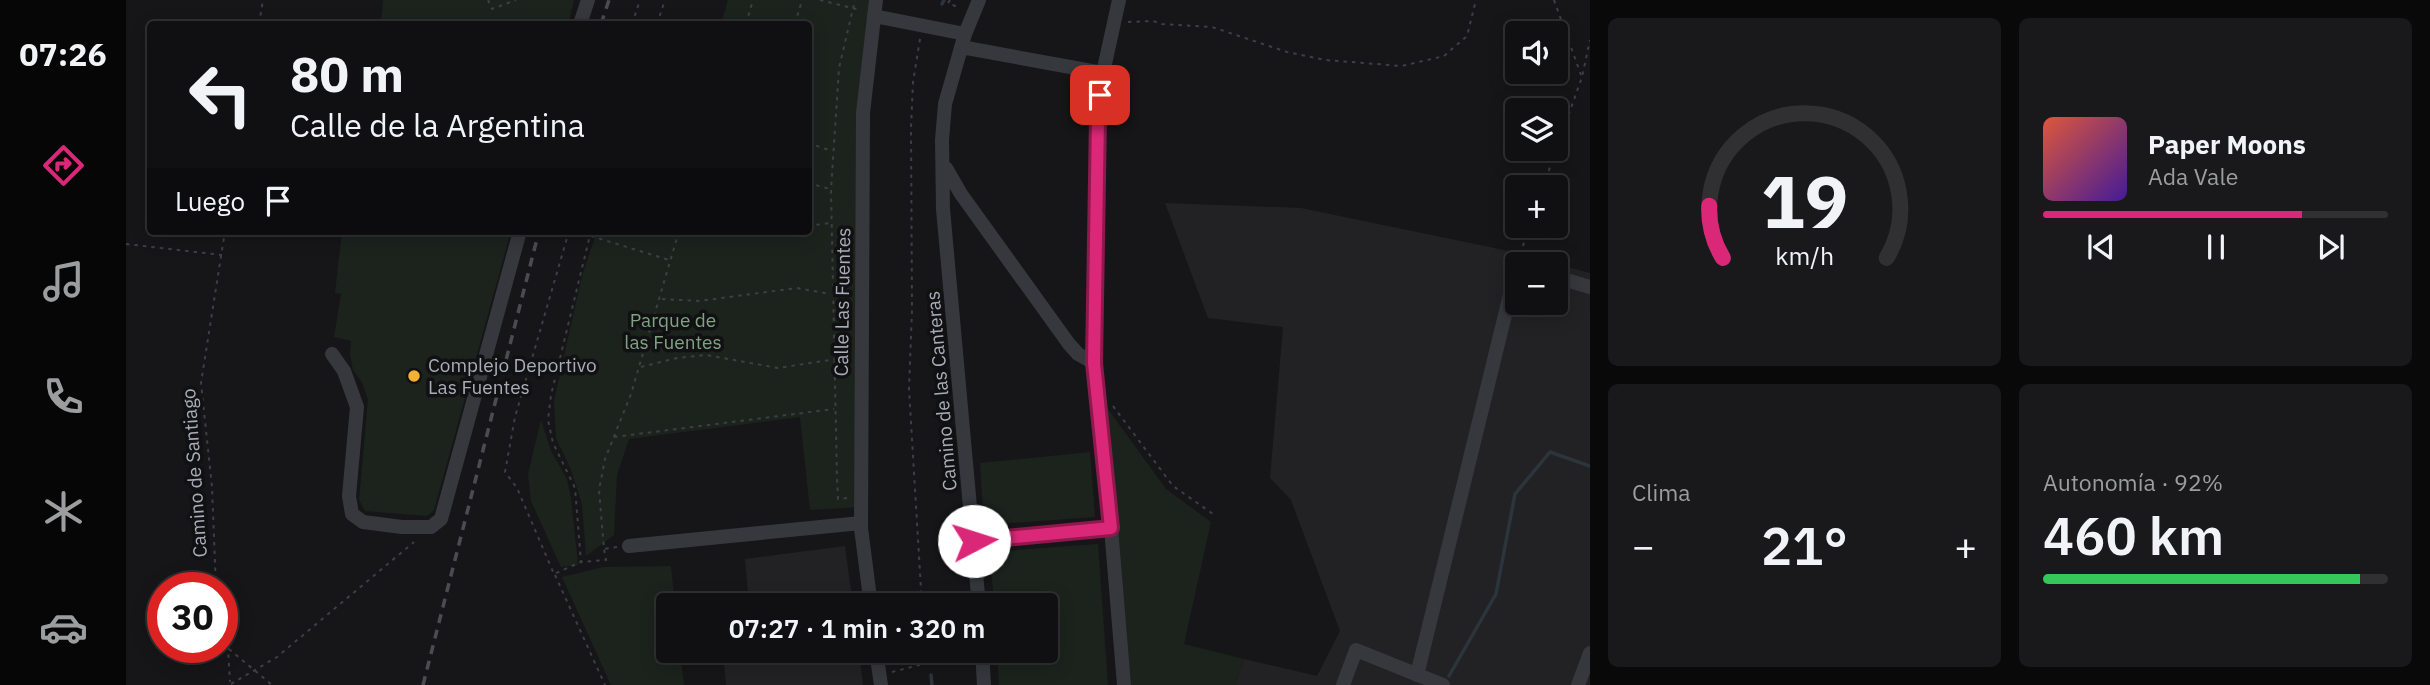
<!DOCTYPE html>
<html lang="es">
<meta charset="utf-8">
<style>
:root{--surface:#101012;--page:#19191b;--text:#f1f3f6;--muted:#9c9d9f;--line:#303032;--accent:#db2777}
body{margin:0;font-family:"IBM Plex Sans",sans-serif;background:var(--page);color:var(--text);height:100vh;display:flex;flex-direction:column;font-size:26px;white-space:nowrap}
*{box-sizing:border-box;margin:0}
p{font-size:23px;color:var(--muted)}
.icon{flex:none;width:38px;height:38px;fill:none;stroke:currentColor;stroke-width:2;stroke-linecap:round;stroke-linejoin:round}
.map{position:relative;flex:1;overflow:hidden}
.sheet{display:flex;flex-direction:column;gap:18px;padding:18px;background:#09090a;width:840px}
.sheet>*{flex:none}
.banner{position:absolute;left:21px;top:21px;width:665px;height:214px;border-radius:7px;box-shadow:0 4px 18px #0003,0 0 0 2px var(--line);background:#101012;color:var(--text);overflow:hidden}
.controls{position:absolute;left:1379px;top:21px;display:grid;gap:14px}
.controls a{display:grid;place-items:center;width:63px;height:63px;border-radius:7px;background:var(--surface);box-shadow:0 4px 18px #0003,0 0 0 2px var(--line);font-size:35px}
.speed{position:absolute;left:21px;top:572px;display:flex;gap:14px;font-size:35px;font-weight:700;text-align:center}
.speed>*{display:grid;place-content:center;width:91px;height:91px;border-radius:50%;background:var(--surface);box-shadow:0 4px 18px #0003,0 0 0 2px var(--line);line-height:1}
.speed .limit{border:10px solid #d22;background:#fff;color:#111}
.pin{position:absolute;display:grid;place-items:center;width:60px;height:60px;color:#fff;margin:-30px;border-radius:14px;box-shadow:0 4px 10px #0006}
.me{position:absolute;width:77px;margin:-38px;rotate:85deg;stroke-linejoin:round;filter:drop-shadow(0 0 5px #0008)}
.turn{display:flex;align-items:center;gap:24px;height:147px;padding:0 28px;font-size:32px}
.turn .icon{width:91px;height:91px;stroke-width:2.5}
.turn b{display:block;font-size:49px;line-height:60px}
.then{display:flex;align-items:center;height:66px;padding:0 28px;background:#0003;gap:14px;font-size:26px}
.big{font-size:52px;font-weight:600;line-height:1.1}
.sheet .widget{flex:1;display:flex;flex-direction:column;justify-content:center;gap:10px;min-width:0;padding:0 24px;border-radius:10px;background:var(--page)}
.sheet .dial{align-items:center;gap:0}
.dial svg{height:182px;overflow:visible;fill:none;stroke:var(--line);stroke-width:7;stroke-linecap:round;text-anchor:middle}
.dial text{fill:var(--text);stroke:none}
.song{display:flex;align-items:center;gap:21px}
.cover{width:84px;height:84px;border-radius:10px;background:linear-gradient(135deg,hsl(10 70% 55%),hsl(260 70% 35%))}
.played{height:7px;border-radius:4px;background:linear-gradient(90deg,var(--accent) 75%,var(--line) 75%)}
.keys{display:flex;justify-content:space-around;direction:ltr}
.heat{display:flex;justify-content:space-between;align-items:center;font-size:38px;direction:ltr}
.charge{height:10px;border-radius:5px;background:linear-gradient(90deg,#34c759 92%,var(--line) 0)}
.sheet .tiles{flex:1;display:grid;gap:18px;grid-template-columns:repeat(2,1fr)}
.trip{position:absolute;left:530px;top:593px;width:402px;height:70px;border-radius:7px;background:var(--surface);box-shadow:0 4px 18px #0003,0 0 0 2px var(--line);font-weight:600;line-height:70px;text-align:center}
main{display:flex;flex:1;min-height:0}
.tabs{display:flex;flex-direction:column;width:126px;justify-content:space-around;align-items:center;background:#060607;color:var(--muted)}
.tabs .icon{width:49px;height:49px}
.tabs .on{color:var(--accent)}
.tabs b{font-size:32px;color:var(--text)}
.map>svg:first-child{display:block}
</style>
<main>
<nav class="tabs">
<b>07:26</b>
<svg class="icon on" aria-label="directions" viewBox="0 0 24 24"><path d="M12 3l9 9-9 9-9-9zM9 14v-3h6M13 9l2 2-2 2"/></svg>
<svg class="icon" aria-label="music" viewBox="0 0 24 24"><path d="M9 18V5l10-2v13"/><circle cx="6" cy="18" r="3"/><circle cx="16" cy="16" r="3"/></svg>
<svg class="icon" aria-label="phone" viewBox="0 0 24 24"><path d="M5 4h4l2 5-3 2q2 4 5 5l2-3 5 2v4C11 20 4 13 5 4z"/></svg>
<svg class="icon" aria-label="climate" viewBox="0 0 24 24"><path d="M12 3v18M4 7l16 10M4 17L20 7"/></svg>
<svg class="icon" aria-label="car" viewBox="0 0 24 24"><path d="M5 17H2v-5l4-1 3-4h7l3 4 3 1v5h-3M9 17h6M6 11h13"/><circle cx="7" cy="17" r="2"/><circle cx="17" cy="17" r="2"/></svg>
</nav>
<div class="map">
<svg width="1464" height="685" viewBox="0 0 1464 685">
<rect width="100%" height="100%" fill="#161618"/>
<path fill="#222225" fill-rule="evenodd" d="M1039,203L1175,208L1378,250L1464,273V685H1109L1118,659L1191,676L1214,631L1165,500L1144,478L1157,327L1082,318ZM1391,264H1430V303H1391Z
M719,546L727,605H623L619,559Z
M619,651H733L737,685H600L597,654Z"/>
<path fill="#1c231d" d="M257,0H448L442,24H255Z
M602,0H750L746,28L735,507L684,510L674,417L503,439L491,475L488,535L460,556L456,504L445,470L430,438L428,401L456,276L471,231H682V24H595Z
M216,231H385L308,510L301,516L239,511L233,500L242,400L236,382L227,370L224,354L225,341L208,337L215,294L209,293Z
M979,405L1040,489L1085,522L1058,644L1118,659L1109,685H1003Z
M415,420L425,451L441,479L445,498L452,565L435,567L405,501L402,474Z
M964,452L969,517L858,525L854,463Z
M972,544L982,685H873L871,651H920V606L868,605L864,552Z
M545,566L549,605L542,606V651H554L558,685H485L436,577L477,567Z"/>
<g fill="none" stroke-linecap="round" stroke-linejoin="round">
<path stroke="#2c353c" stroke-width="3.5" d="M816,4L818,0
M805,675L806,685
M1323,676L1370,594L1389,494L1424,452L1464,466"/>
<path stroke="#3d3f44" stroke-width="2" stroke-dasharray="3.5 5" stroke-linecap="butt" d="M362,0L366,9L390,0
M694,0L734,10
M824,0L822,3L834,8
M1428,0L1455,75
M1002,22L1027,21L1036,24L1086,27L1161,52L1199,60L1276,66L1318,56L1341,36L1350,0
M133,24L137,0
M506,24L514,0
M531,24L539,0
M620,24L627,0
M669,24L676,0
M794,39L787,82L785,128L786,310L783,389L796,606
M682,143L706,151
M682,183L704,189
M1417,187L1456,77L1464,40
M682,226L704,223
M443,231L389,417L379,472L391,488L428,574L455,562
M465,231L425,395L422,420L427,443L449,488L455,562L480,560L478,549
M465,236L543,260
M0,244L96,255
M1394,254L1404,226
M536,299L573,301L671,288L704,294
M515,367L551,358L580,355L652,368L723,357
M987,406L1047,486L1087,514
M488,437L708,409
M721,498L712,499L711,479L705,190L713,68L729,0
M491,547L478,549L473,490L479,459L505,394L553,231
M429,575L479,685
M90,588L86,487L75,383L99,231
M96,621L102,649L104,682
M103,649L146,685
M766,672L801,663L799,651
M105,684L151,657L288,542"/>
<path stroke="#37383d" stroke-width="14" d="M853,0L839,34L819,104L816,140L817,209L853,606
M993,0L977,73L972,117L968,363L985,528L998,685
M748,16L839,34
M454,24L462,0
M835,47L977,73
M820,168L835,194L943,344L952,354L968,363
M1430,277L1464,287
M206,354L218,371L231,407L223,496L226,514L237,522L276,527H305L315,519L394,231
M848,541L985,528
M503,546L735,523
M745,606L735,528L737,113L750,0
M750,651L755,685
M856,651L858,685
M1291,675L1391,266
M1217,685L1230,650L1317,685
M1452,685L1464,653"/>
<path stroke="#4a4c52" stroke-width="3.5" stroke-dasharray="9 7" stroke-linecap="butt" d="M475,24L483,0
M297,685L413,231"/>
</g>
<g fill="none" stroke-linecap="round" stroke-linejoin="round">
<defs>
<path id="route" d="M848,541L985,528L968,363L972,117L974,95"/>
</defs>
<use href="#route" stroke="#8e194d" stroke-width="18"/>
<use href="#route" stroke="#db2777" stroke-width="12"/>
</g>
<circle fill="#f2b134" stroke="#111113" stroke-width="2.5" cx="288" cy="376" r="7"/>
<g text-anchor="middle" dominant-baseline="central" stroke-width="7" stroke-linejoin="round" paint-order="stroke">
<g font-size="19" fill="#a8adb8" stroke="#111113">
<text transform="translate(716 302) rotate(-89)">Calle Las Fuentes</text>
<text transform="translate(815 391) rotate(-95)">Camino de las Canteras</text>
<text transform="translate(68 473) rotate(-94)">Camino de Santiago</text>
</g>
<g font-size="19" fill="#7fa381" stroke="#111113">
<text x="547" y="320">Parque de<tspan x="547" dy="22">las Fuentes</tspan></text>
</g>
<g font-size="19" fill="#a8adb8" stroke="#111113" text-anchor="start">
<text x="302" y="365">Complejo Deportivo<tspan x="302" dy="22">Las Fuentes</tspan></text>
</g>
</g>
</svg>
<div class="controls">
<a><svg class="icon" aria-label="sound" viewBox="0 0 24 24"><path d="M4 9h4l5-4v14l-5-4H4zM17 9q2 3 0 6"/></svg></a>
<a><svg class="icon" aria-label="layers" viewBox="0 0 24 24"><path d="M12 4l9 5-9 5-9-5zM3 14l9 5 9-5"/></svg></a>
<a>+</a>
<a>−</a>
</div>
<div class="speed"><div class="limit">30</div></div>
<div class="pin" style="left:974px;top:95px;background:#d93025"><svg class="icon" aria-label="arrive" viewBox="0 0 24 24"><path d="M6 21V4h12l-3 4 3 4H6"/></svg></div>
<svg class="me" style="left:848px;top:541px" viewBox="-20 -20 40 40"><circle r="19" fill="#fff"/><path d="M0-13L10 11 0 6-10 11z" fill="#db2777"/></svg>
<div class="trip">07:27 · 1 min · 320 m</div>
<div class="banner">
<div class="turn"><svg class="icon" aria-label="left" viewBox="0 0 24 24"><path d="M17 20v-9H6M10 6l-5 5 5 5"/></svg><div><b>80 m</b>Calle de la Argentina</div></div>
<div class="then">Luego<svg class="icon" aria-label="arrive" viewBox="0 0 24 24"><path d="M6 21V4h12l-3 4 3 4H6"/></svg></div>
</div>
</div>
<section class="sheet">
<div class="tiles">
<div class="widget dial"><svg viewBox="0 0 100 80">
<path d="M14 69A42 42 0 1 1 86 69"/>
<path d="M14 69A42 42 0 0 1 8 46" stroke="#db2777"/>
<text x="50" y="56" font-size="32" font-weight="700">19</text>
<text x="50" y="72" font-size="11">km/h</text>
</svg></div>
<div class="widget">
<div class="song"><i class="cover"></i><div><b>Paper Moons</b><p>Ada Vale</p></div></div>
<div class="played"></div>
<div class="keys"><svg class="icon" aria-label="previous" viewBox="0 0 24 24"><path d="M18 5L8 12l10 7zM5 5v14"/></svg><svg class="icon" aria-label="pause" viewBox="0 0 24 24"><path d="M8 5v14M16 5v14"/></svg><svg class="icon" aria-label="next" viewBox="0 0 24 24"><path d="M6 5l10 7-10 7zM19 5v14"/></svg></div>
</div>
<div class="widget"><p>Clima</p>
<div class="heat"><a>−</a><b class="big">21°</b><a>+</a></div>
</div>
<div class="widget"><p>Autonomía · 92%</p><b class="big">460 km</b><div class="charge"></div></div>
</div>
</section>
</main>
